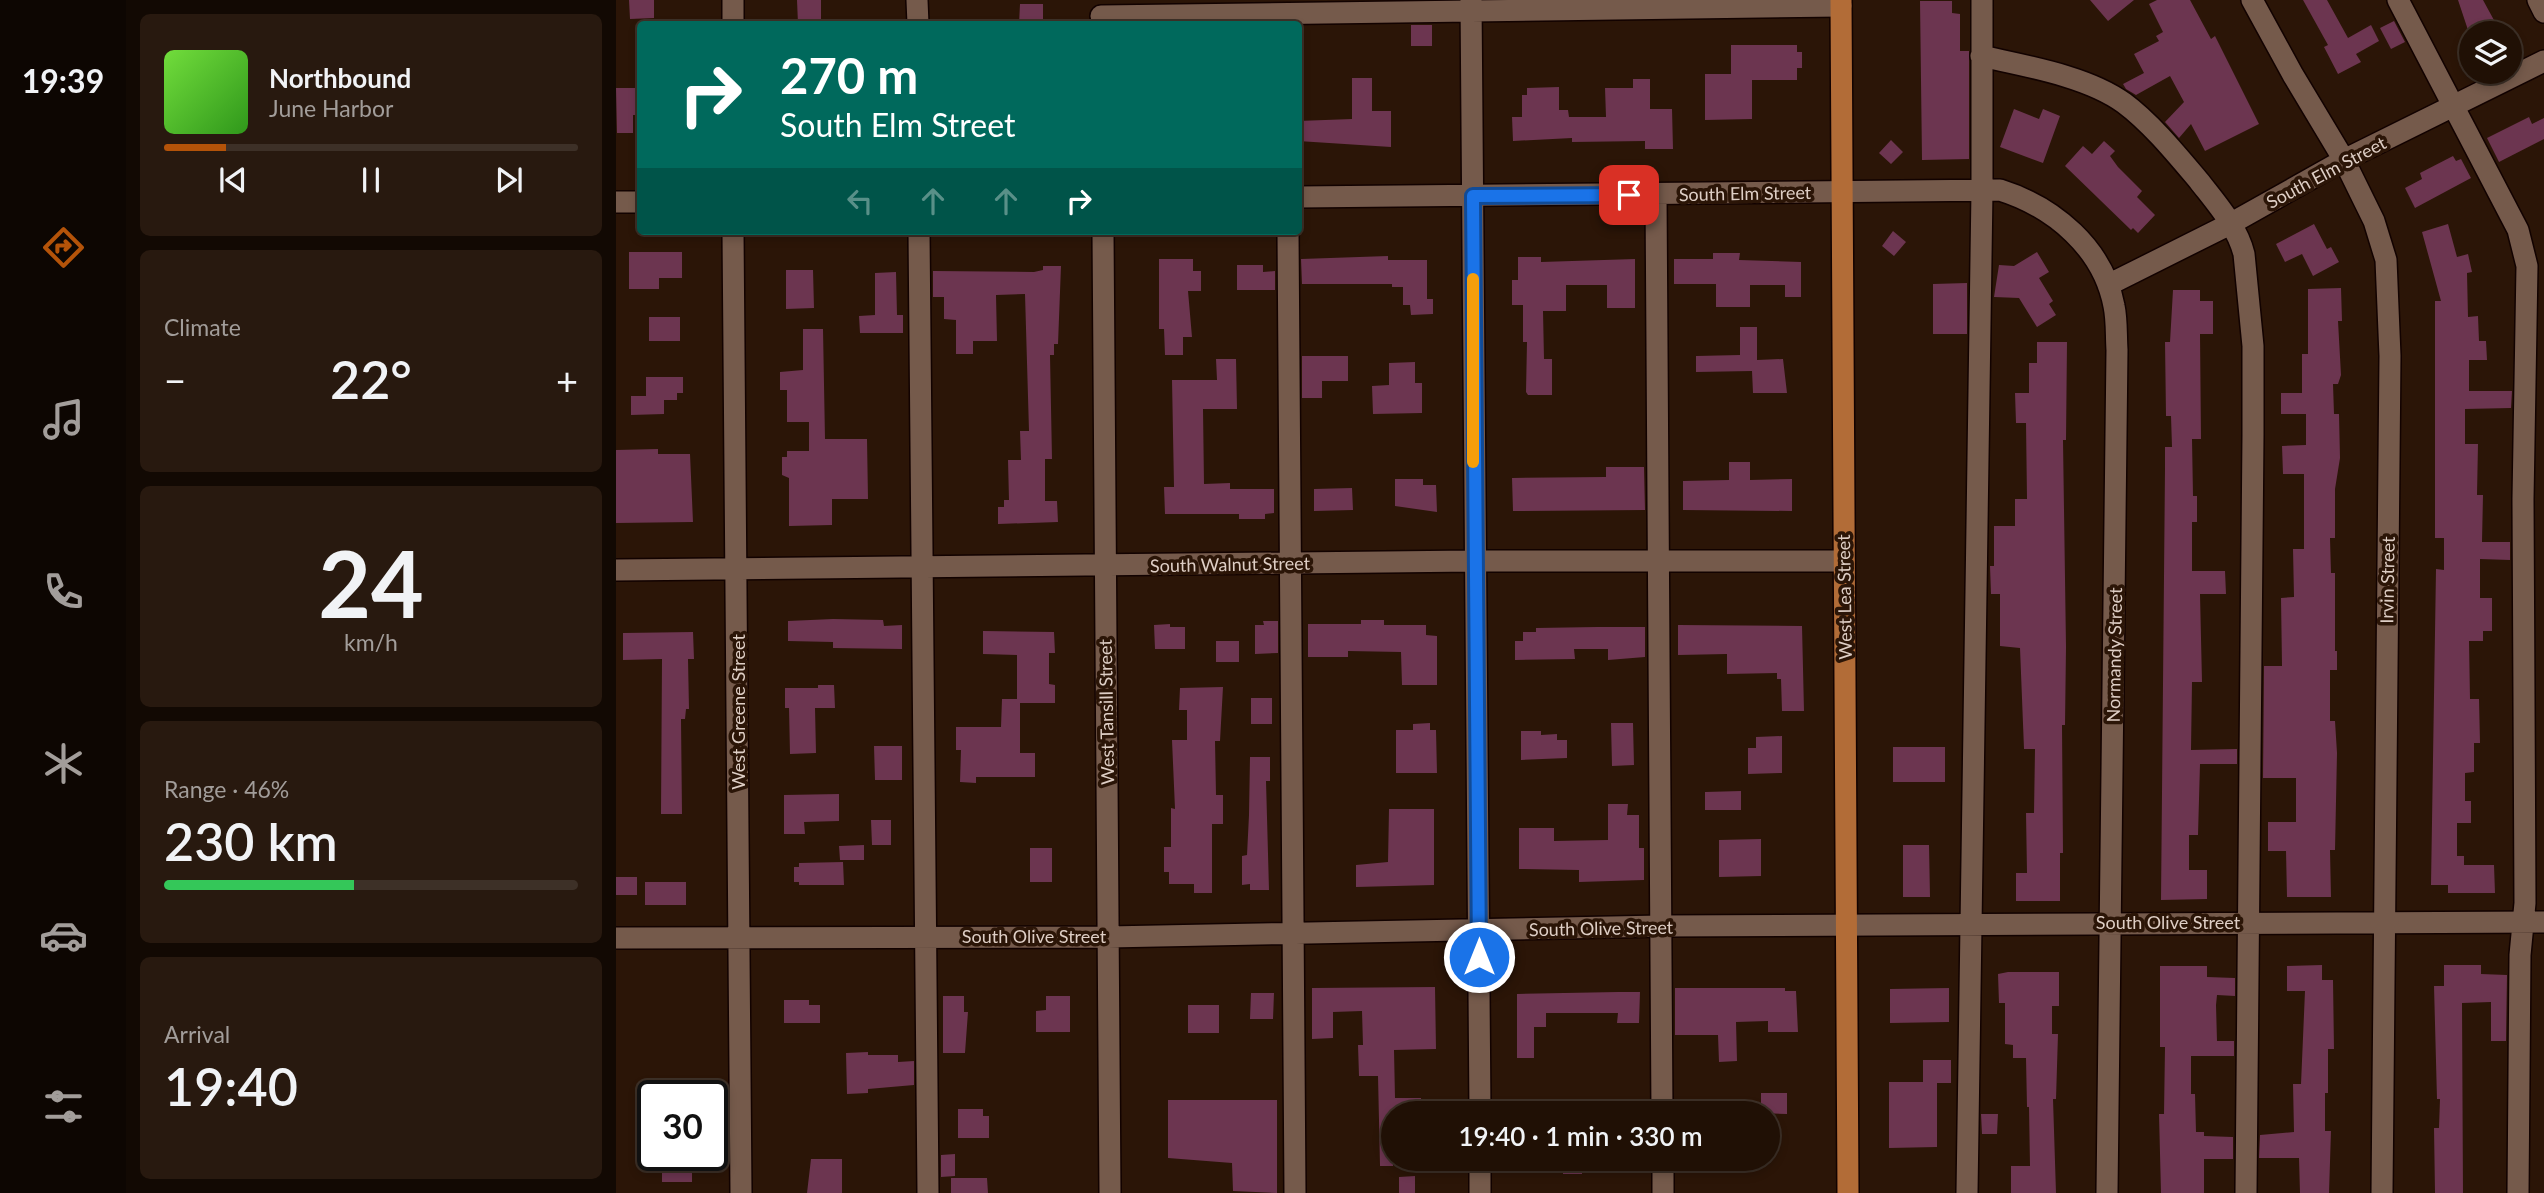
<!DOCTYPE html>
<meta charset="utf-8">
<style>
:root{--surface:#201005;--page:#28190f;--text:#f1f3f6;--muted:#a29d9a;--line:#3d3027;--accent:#b45309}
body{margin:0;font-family:Lato,sans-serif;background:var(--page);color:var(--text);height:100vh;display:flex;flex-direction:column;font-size:26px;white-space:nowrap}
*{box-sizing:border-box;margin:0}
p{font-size:23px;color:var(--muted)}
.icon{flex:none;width:38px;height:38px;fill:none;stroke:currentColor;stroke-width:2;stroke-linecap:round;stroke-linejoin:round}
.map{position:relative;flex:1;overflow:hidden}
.side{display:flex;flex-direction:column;gap:14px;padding:14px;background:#120903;width:490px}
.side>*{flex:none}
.top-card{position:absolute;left:21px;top:21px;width:665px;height:214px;border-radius:7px;box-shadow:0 4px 10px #0003,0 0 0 2px var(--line);background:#00695c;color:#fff;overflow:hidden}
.tools{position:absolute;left:1843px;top:21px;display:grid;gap:14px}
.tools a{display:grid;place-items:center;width:63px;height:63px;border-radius:50%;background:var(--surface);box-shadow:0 4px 10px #0003,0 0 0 2px var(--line);font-size:35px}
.speed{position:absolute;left:21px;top:1080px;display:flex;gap:14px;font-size:35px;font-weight:700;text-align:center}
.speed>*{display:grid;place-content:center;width:91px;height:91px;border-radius:50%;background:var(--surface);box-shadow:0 4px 10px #0003,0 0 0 2px var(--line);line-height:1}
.speed .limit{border:4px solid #111;border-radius:10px;background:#fff;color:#111}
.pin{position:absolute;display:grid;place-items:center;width:60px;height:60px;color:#fff;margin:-30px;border-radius:14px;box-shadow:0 4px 10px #0006}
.me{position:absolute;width:77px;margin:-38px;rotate:0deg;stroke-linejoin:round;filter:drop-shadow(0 0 5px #0008)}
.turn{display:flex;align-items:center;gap:24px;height:147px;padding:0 28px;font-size:32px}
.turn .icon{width:91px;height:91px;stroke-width:2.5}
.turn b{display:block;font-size:49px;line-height:60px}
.lanes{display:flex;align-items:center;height:66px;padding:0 28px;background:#0003;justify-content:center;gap:35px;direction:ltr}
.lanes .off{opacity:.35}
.big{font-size:52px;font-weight:600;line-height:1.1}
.side .tile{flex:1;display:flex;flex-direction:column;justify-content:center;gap:10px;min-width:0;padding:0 24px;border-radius:10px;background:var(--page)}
.side .dial{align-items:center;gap:0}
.dial b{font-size:91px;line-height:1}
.song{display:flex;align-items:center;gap:21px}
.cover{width:84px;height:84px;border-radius:10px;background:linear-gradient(135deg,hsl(100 70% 55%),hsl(110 70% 35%))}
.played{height:7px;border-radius:4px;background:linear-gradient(90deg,var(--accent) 15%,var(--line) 15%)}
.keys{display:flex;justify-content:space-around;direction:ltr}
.heat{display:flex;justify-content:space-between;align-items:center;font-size:38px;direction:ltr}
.charge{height:10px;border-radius:5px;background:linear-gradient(90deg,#34c759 46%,var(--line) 0)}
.trip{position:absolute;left:765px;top:1101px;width:399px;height:70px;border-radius:35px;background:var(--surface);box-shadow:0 4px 10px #0003,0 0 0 2px var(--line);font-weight:600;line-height:70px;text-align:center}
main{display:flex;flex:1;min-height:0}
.dock{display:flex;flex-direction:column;width:126px;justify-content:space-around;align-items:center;background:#0d0602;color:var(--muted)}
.dock .icon{width:49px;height:49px}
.dock .selected{color:var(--accent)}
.dock b{font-size:32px;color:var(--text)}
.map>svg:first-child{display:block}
</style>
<main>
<nav class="dock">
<b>19:39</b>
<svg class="icon selected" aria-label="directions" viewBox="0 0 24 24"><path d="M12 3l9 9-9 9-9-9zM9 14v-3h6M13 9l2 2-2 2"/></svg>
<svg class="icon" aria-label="music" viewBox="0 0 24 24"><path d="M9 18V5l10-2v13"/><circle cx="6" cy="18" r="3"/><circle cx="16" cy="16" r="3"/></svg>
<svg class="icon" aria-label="phone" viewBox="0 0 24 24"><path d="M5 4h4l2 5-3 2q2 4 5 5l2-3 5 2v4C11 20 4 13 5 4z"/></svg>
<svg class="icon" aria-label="climate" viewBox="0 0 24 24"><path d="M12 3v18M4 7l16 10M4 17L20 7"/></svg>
<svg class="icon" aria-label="car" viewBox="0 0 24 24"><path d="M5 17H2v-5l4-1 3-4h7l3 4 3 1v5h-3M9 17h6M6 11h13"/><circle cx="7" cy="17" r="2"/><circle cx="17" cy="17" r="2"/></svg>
<svg class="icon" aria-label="filters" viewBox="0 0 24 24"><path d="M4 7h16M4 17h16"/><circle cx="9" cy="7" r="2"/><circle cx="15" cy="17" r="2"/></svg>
</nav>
<section class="side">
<div class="tile">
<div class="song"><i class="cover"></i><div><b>Northbound</b><p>June Harbor</p></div></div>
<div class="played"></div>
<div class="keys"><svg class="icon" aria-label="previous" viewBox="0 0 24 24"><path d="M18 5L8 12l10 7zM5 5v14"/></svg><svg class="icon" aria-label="pause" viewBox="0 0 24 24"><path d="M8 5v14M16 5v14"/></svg><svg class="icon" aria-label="next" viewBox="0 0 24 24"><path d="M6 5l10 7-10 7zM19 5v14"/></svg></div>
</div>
<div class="tile"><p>Climate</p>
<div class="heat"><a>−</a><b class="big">22°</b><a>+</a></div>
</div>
<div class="tile dial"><b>24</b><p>km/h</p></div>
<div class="tile"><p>Range · 46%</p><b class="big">230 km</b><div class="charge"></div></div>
<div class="tile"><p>Arrival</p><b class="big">19:40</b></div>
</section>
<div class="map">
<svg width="1928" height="1193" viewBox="0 0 1928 1193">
<rect width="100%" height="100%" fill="#2b1507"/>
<path fill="#6c3550" d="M13,0H38V18L14,19Z
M181,0H205V24H182Z
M1474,0H1518L1492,21Z
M1541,0H1574L1595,39L1599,36L1643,124L1589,151L1575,124L1563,138L1549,122L1568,102L1554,76L1520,95L1510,89L1507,84L1528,73L1518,54L1543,41L1540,36L1547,32L1533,4Z
M1687,0H1711L1732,38L1755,25L1763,41L1740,54L1745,62L1722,74L1708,47L1712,45Z
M1842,0H1867L1885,33H1853Z
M1304,1H1336V13L1344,14V51H1353V159L1306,160Z
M404,4H427V24H403Z
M1778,21L1789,42L1775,49L1764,28Z
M795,25H816V46H795Z
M1115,45H1181V52H1186V68H1181V80H1136V119L1089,120V74H1115Z
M736,78H756V111H775V147L682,141V121L736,119Z
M1017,79H1034V109H1056L1057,149H1029V141L956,142V138L897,141L896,117H906V95H911V88L943,87V110H952L953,117H990L989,88H1017Z
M0,88H24V115H17V133H1Z
M1398,109L1423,119L1427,109L1444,116L1427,163L1384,147Z
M1913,117L1916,124L1928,118V139L1883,162L1871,138Z
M1275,140L1287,152L1275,164L1263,153Z
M1488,141L1499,151L1494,156L1502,167L1526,191L1521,197L1539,215L1522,233L1517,228L1515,230L1449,166L1467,146L1476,154Z
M1837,156L1840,161L1845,159L1855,178L1799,208L1789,188L1806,179L1804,173Z
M1698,224L1711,249L1715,247L1723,262L1697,276L1686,254L1669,262L1660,244Z
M1832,224L1841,257L1852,254L1856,272L1851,273L1852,317L1862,316L1863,341H1870L1871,360H1853V391H1896L1895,408L1849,409V444H1862L1861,495H1867L1866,542H1894V560L1864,559V598H1876V631H1867V641H1853L1854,699H1863L1864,743H1858V772L1849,773V801H1855V823H1841V856H1848V865H1878L1879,893H1832V885H1815L1820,569L1828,570V538H1819V301H1825L1806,232Z
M1277,231L1290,242L1278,256L1266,246Z
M13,252H66V278H43V289H13Z
M1421,252L1433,272L1423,278L1437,301L1433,304L1440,315L1421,327L1403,298L1378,297L1383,265L1398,266Z
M1097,253H1124L1123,260L1185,262V297H1169V285H1134V307H1100V284H1058V259H1097Z
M772,256V260H811V299H817V314L795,315L794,305H787V287H776V284H686L685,259Z
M902,257H925V262L1019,259V308H991V285H950V311H927L928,359H936V395H912L910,392L911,342H907V305H896V280H902Z
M543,259H577V271H585V291H572L576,337H567V355H549L548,329H543Z
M621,265H647V272L659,271V290H621Z
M427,266H445L442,344H438V355H434L436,459H429V501H441L442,522L382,524V507H388V500H393L392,460H405L404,431H413L409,294L380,295L381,341H357V354H340V320L328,319V297H317V271L418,272L427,270Z
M170,270H197L198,308L170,309Z
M280,272L281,315H287V333H244L243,316L259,315V273Z
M1351,283V334H1317V284Z
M1725,288L1726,321H1722L1725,375L1722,384H1717L1718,414H1723L1724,458L1719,489V538H1714L1715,573H1719V651H1721V670H1714V721H1719L1721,753L1719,850H1714L1715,897H1671L1670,851H1652V822H1680V778H1647L1648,666H1666L1665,598L1678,597L1677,549H1688V474H1667L1666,446L1690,445V414H1665V393H1686V354H1692V289Z
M1557,290H1584V301H1597V334H1584L1585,439H1576L1577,496H1581V522H1576V571H1609L1610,594H1584L1586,682H1576L1575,750L1621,749V764H1584L1582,835H1573V870H1591V899L1545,900L1549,468V447H1556L1555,416H1550L1549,342H1554Z
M33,317H64V341H33Z
M1124,327H1141V360L1167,359L1171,393H1137L1136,371L1080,372V356L1124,355Z
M187,329H207L209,439H251L252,499H216V525L173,526V478L166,475V457H171V451H193V422H171V390H164V372L187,370Z
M1421,342H1451L1450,440H1447L1450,647L1449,725H1446L1447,853H1444V901H1400V873H1411L1410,813H1418L1419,749H1408L1404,648L1384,646V594H1375L1374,566H1378V526H1399V499H1411L1410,423H1400L1399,393H1413V363H1421Z
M686,356H732V381H706V398H686Z
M600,359H620L621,409H587L588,484L614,483V489H658V513L649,514V519H623V514H549L548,487H558L556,380H601Z
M799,362V383H806V413L757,414L756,386L773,385V363Z
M30,377H67V393H61V400H48V414L15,415V396H30Z
M42,449V454H74L77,522L0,523V450Z
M1113,462H1134V480L1176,479V511L1067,510V481L1113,480Z
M990,467H1028L1029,510L897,511L896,478L990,477Z
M779,479H807V485H820L821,512L779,506Z
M736,488L737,510L698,511V489Z
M217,619L267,620L268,626L286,625V649L217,648V642L172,641V621Z
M745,620H768V625H810V635L821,636V685H786L785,652L732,651V657H692V624H745Z
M647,621H662V653L639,654V625H648Z
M554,624V627H569V649H539L538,625Z
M1062,625L1186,626L1188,711H1166L1165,679H1161V673L1111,674V654L1062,655Z
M981,627H1029V657L992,660V649H958L959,659L899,660V641H907V632H920V628Z
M367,631L438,632L439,653H433V684L439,685V703H404V753H419V777H360V783L344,782L345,750H340V727H385L386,699H401V655L367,654Z
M77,632L78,659H72L73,709H70L69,719H65L66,814H45L46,659L7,660V633Z
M600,641H623V662H600Z
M202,685H218L219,708H199L200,753L174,754L173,708H169V688H202Z
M607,687L604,741H599L600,795H607V824H596V893H578V884H553V872H548V847H555V808L559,809L556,740H571V710H563L564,688Z
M635,698H656V724H635Z
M814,723V730H820L821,773H780V730H797V724Z
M995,723H1017L1018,765L996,766Z
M905,731H925V735L941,734V740H951V758L905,760Z
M1166,736V773L1132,774V748H1140V737Z
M258,746H286V780H259Z
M1277,747H1329V782H1277Z
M634,757H654V781H650L653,890H634V884L626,885V856L631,855L633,815Z
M1125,791V810H1089V792Z
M223,794V821L188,822L189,834H168V795Z
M992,804H1012L1011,815H1023V848H1028V880L963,882V870L903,869V828H938V841L992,840Z
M773,809H818V885L740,887V865L772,862Z
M255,820H275V845H256Z
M1145,839V876L1103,877V840Z
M248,845V860H224L223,846Z
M1287,845H1313L1314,897H1287Z
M414,848H436V882H414Z
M227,862L228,885H183V882H178V867H183V863Z
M0,877H21V895H0Z
M29,882H70V905H29Z
M1706,965V980H1717L1718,1049H1712V1093H1709V1131H1715L1713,1193H1684L1683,1158H1643L1644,1135L1678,1132L1677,1084H1685L1689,991H1671V966Z
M1828,965H1865V974L1891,975L1890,1041H1875V1002L1846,1003L1847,1193H1819L1818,1128H1823L1824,1099H1821L1818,986H1828Z
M1544,966H1591V977L1619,978V996L1601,995L1600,1005L1601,1041H1618V1056H1575V1094H1579L1580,1132H1588V1136L1617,1137V1159H1588V1193H1545L1543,1114H1548L1549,1047H1544Z
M1392,972H1443V1006H1436V1034H1442L1440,1099H1437L1440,1193H1395V1166H1414L1413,1107H1411L1410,1058H1397V1045L1389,1044V1003H1383L1382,974Z
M819,987L820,1049L778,1050L779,1098H805V1113H777V1166H764L762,1076H743L742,1045H747L746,1011L717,1012V1038L696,1039V988Z
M1059,988H1169V991H1180L1182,1032H1152V1021L1120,1022L1121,1061L1103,1062L1102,1035H1059Z
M1333,988V1022L1274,1023V989Z
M1002,992H1024L1023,1023H1001L1002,1013H930V1027H918V1058H901V994Z
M635,993H658L657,1019H634Z
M327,996H348V1012H352L349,1053H327Z
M430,996H454V1032H420V1011L430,1010Z
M168,1000H193V1005H204V1023H168Z
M572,1005H603V1033H572Z
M252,1052V1055H282V1062L298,1061V1085L252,1089V1093L231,1094L230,1053Z
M1307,1060H1335V1083H1321V1147L1273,1148V1082H1307Z
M1145,1093H1171V1114L1145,1113Z
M552,1100H661V1193L617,1191L616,1163L552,1158Z
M342,1109H367V1116H373V1138H342Z
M1365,1114H1382L1381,1134H1366Z
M339,1154V1176L325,1177V1155Z
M46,1157L76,1158V1182H46Z
M947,1158H966V1174H947Z
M195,1159H226V1193H191Z
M799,1176V1193H783V1177Z
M335,1178H371L372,1193H335Z"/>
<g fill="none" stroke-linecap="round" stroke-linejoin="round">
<defs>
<path id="minor" d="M117,0V24
M301,0L302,24
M855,0L864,1113
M1636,0L1677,75L1728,160L1758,221L1770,260L1774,356L1766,1193
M1782,0L1902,230L1911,266L1907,499L1909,903L1904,955L1902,1193
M1922,0L1928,12
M485,16L1225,6
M1365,56C1409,66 1471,76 1508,103C1535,123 1561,155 1583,181C1600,203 1621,226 1628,254L1637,346V435L1630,1193
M1040,194L1046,1113
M682,197L1384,190C1438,207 1487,248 1498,306C1501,320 1500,335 1501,350L1491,1193
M0,202H24
M117,231L125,1193
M303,231L312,1193
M487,231L494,1193
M672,231L679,1193
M1492,285L1614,224L1728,160L1928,61
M0,570L858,561H1228
M0,938L492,937L1045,926L1928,922
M864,1158V1193
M1047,1158V1193
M1351,1193L1366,191V0"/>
<path id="major" d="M1225,0L1232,1193"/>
</defs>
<use href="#minor" stroke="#120200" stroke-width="24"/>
<use href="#major" stroke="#120200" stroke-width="24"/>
<use href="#minor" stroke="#755a4b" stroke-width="21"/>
<use href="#major" stroke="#b26c37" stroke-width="21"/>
</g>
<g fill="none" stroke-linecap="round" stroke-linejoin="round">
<defs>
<path id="route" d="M863,957L857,196L1013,195"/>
</defs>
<use href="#route" stroke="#114b97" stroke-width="18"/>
<use href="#route" stroke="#1a73e8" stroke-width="12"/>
<path stroke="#f59e0b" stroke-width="12" d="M857,279V462"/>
</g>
<g text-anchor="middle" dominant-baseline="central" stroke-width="7" stroke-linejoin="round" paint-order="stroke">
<g font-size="18" fill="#decec5" stroke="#2b1507">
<text transform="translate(1710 172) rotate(-28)">South Elm Street</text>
<text transform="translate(1129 193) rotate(-1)">South Elm Street</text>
<text transform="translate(614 564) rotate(-1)">South Walnut Street</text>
<text transform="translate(1771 580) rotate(-89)">Irvin Street</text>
<text transform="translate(1228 597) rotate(-91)">West Lea Street</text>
<text transform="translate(1498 655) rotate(-89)">Normandy Street</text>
<text transform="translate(122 712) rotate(-90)">West Greene Street</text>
<text transform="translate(490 712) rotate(-91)">West Tansill Street</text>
<text x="1552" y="922">South Olive Street</text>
<text transform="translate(985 928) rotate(-1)">South Olive Street</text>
<text x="418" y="936">South Olive Street</text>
</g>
</g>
</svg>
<div class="tools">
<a><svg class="icon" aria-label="layers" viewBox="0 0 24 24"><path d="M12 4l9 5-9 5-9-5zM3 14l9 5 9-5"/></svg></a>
</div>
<div class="speed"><div class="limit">30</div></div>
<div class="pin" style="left:1013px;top:195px;background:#d93025"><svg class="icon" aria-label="arrive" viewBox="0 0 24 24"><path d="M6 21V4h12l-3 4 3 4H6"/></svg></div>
<svg class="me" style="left:863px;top:957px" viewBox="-20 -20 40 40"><circle r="17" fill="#1a73e8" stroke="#fff" stroke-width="3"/><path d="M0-11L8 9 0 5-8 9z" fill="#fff"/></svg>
<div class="trip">19:40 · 1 min · 330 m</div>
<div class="top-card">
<div class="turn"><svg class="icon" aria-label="right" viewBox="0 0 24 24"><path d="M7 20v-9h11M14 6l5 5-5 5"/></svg><div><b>270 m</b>South Elm Street</div></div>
<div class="lanes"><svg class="icon off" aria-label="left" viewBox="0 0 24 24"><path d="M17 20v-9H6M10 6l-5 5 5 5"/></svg><svg class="icon off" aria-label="ahead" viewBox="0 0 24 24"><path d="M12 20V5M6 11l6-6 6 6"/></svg><svg class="icon off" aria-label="ahead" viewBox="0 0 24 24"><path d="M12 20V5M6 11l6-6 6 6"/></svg><svg class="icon" aria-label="right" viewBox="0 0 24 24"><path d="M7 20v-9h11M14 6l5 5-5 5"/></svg></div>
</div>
</div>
</main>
